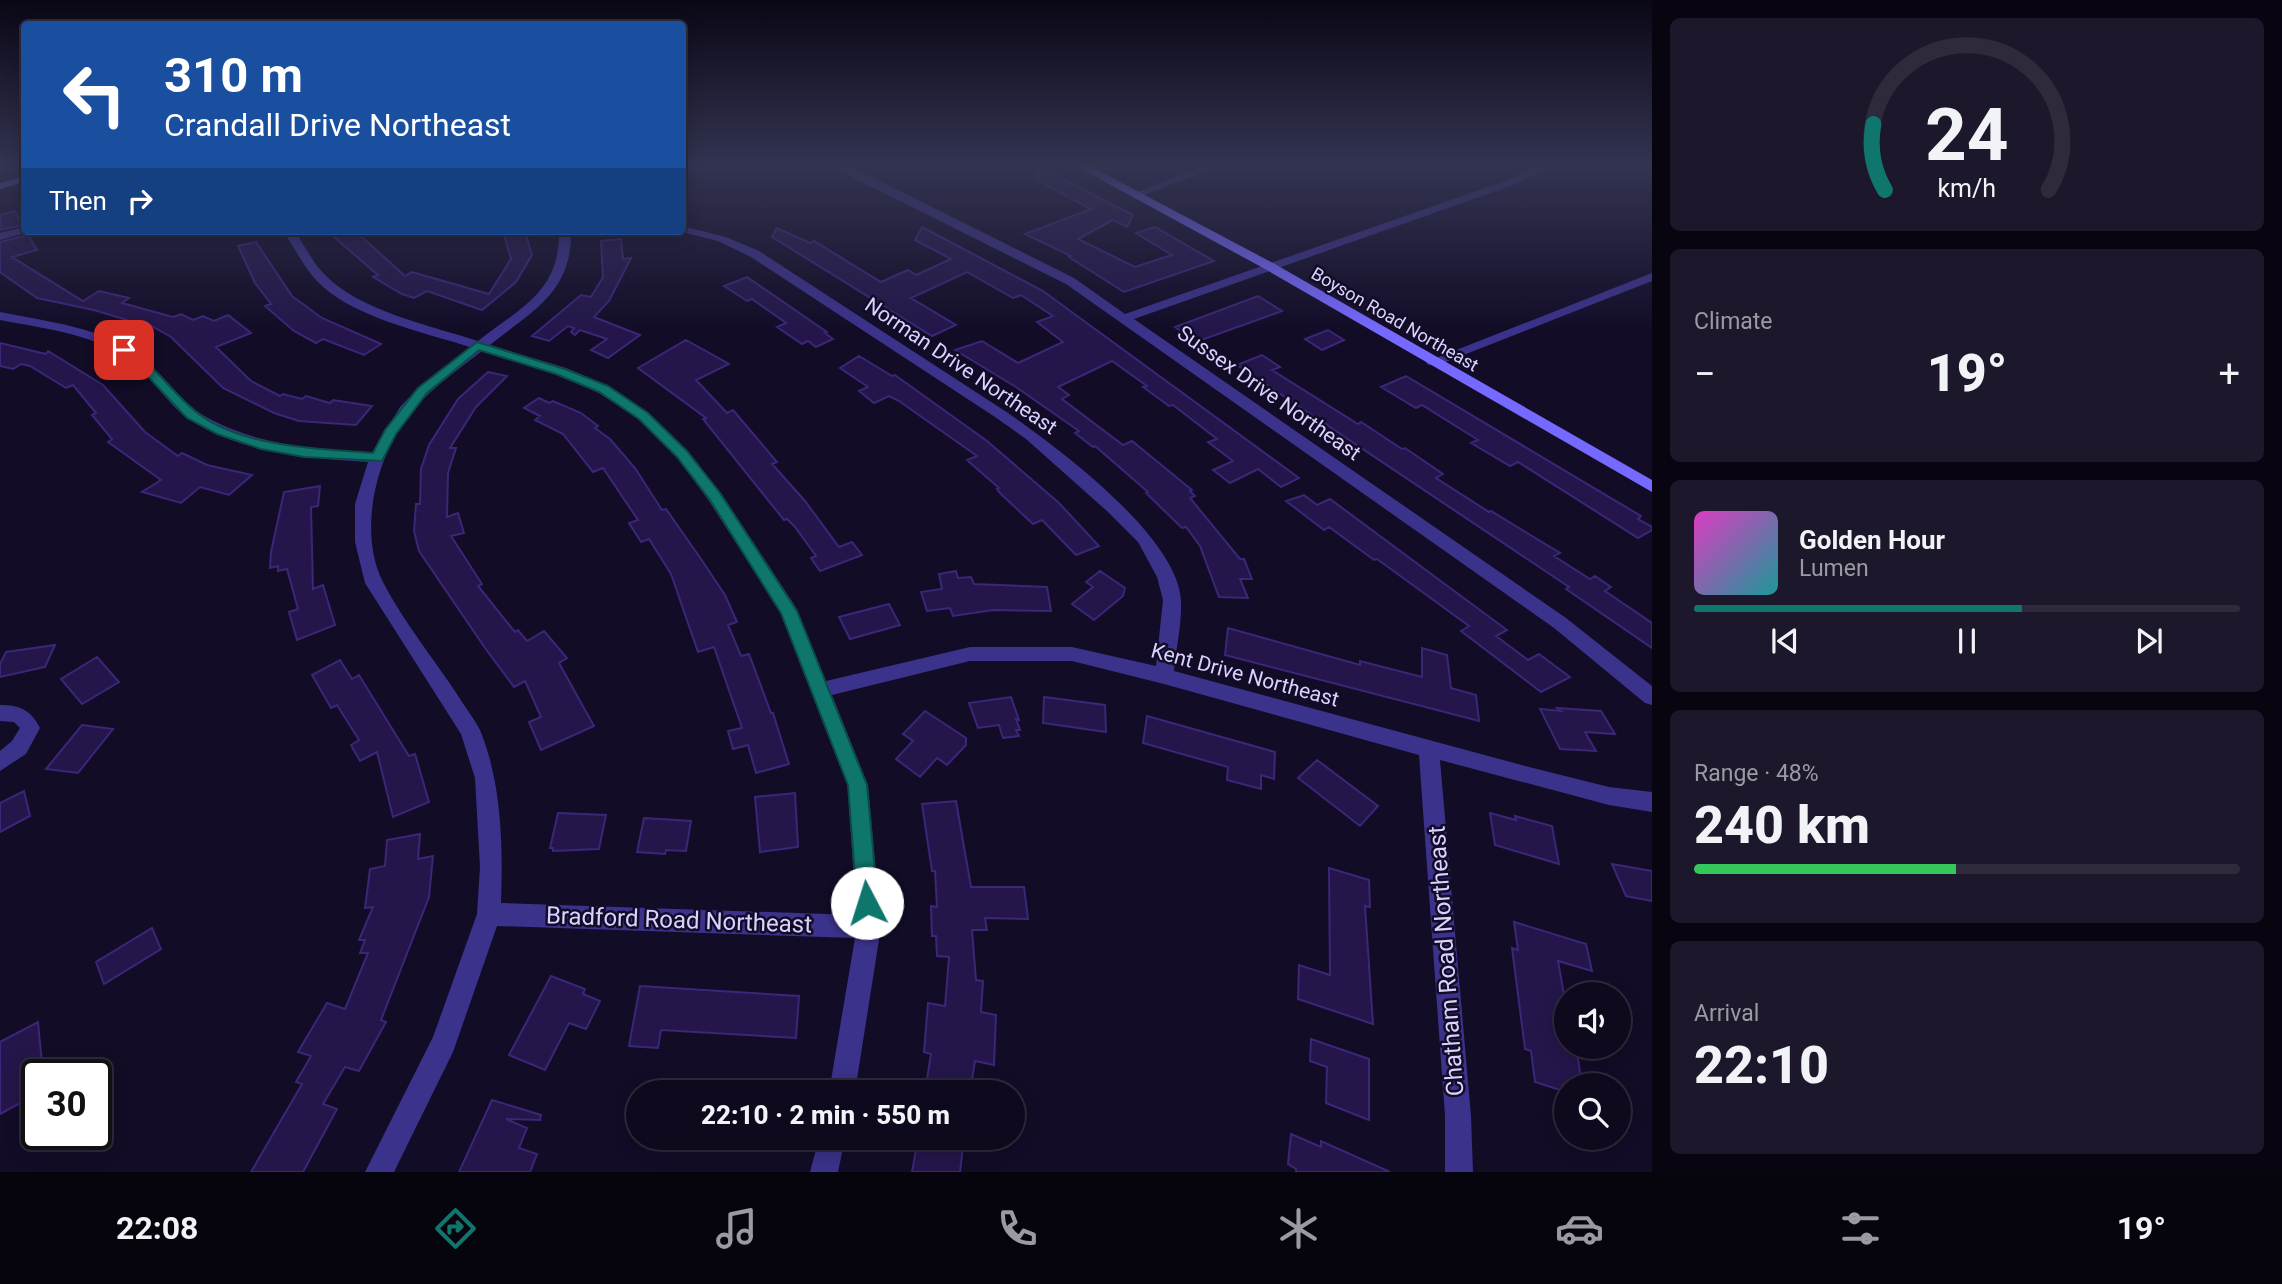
<!DOCTYPE html>
<meta charset="utf-8">
<style>
:root{--surface:#0e091d;--page:#1c172a;--text:#f1f3f6;--muted:#9b9aa4;--line:#2e2a3b;--accent:#0f766e}
body{margin:0;font-family:Roboto,sans-serif;background:var(--page);color:var(--text);height:100vh;display:flex;flex-direction:column;font-size:26px;white-space:nowrap}
*{box-sizing:border-box;margin:0}
p{font-size:23px;color:var(--muted)}
.icon{flex:none;width:38px;height:38px;fill:none;stroke:currentColor;stroke-width:2;stroke-linecap:round;stroke-linejoin:round}
.map{position:relative;flex:1;overflow:hidden}
.drawer{display:flex;flex-direction:column;gap:18px;padding:18px;background:#080510;width:630px}
.drawer>*{flex:none}
.top-card{position:absolute;left:21px;top:21px;width:665px;height:214px;border-radius:7px;box-shadow:0 4px 18px #0003,0 0 0 2px var(--line);background:#1a4fa0;color:#fff;overflow:hidden}
.fabs{position:absolute;left:1554px;top:982px;display:grid;gap:14px}
.fabs a{display:grid;place-items:center;width:77px;height:77px;border-radius:50%;background:var(--surface);box-shadow:0 4px 18px #0003,0 0 0 2px var(--line);font-size:35px}
.speed{position:absolute;left:21px;top:1059px;display:flex;gap:14px;font-size:35px;font-weight:700;text-align:center}
.speed>*{display:grid;place-content:center;width:91px;height:91px;border-radius:50%;background:var(--surface);box-shadow:0 4px 18px #0003,0 0 0 2px var(--line);line-height:1}
.speed .limit{border:4px solid #111;border-radius:10px;background:#fff;color:#111}
.pin{position:absolute;display:grid;place-items:center;width:60px;height:60px;color:#fff;margin:-30px;border-radius:14px;box-shadow:0 4px 10px #0006}
.me{position:absolute;width:77px;margin:-38px;rotate:355deg;stroke-linejoin:round;filter:drop-shadow(0 0 5px #0008)}
.turn{display:flex;align-items:center;gap:24px;height:147px;padding:0 28px;font-size:32px}
.turn .icon{width:91px;height:91px;stroke-width:2.5}
.turn b{display:block;font-size:49px;line-height:60px}
.then{display:flex;align-items:center;height:66px;padding:0 28px;background:#0003;gap:14px;font-size:26px}
.big{font-size:52px;font-weight:800;line-height:1.1}
.drawer .tile{flex:1;display:flex;flex-direction:column;justify-content:center;gap:10px;min-width:0;padding:0 24px;border-radius:10px;background:var(--page)}
.drawer .dial{align-items:center;gap:0}
.dial svg{height:182px;overflow:visible;fill:none;stroke:var(--line);stroke-width:7;stroke-linecap:round;text-anchor:middle}
.dial text{fill:var(--text);stroke:none}
.song{display:flex;align-items:center;gap:21px}
.cover{width:84px;height:84px;border-radius:10px;background:linear-gradient(135deg,hsl(310 70% 55%),hsl(180 70% 35%))}
.played{height:7px;border-radius:4px;background:linear-gradient(90deg,var(--accent) 60%,var(--line) 60%)}
.keys{display:flex;justify-content:space-around;direction:ltr}
.heat{display:flex;justify-content:space-between;align-items:center;font-size:38px;direction:ltr}
.charge{height:10px;border-radius:5px;background:linear-gradient(90deg,#34c759 48%,var(--line) 0)}
.trip{position:absolute;left:626px;top:1080px;width:399px;height:70px;border-radius:35px;background:var(--surface);box-shadow:0 4px 18px #0003,0 0 0 2px var(--line);font-weight:800;line-height:70px;text-align:center}
.menu{display:flex;height:112px;justify-content:space-around;align-items:center;background:#06040c;color:var(--muted)}
.menu .icon{width:49px;height:49px}
.menu .selected{color:var(--accent)}
.menu b{font-size:32px;color:var(--text)}
main{display:flex;flex:1;min-height:0}
.map>svg:first-child{display:block}
</style>
<main>
<div class="map">
<svg width="1652" height="1172" viewBox="0 0 1652 1172">
<rect width="100%" height="100%" fill="#120c27"/>
<path fill="#24164a" stroke="#3b2678" stroke-width="2" d="M1041,168L1133,215L1127,227L1113,220L1078,239L1135,267L1172,255L1136,233L1155,227L1214,261L1124,292L1069,257L1071,256L1025,234L1091,209L1036,180Z
M15,211L23,225L0,230V215Z
M922,227L1043,291L1299,478L1281,487L1258,469L1230,483L1213,470L1233,461L1208,442L1217,439L1173,405L1169,406L1143,387L1147,386L1112,361L1058,387L1069,395L1062,399L1123,445L1132,441L1192,490L1190,491L1195,496L1190,498L1240,559H1244L1252,579H1240L1248,598L1219,597L1200,546L1186,527L1182,528L1146,493L1148,492L1095,446L1093,447L1075,433L1079,431L1016,387L955,350L982,341L1018,363L1063,342L1037,322L1053,316L1021,295L1013,298L967,272L911,298L956,325L932,336L772,237L777,228L810,243L814,241L881,282L908,270L916,275L951,259L915,240Z
M327,231H355L405,276L412,272L489,294L511,259L504,235L525,232L532,255L516,282L482,310L427,291L414,298L402,294L373,277L378,275Z
M28,235L37,250L12,257L83,301L99,291L129,298L122,303L173,317L181,314L193,320L203,316L214,321L228,315L251,333L216,347L251,381L280,396L283,394L302,399L306,396L330,403L333,400L372,406L356,425L299,421L274,413L223,388L171,337L146,323L143,325L94,310L37,298L0,272V242Z
M621,239L623,259L631,258L609,301L594,317L640,335L608,358L591,350L607,339L580,330L575,335L571,332L574,328L568,326L549,341L532,336L581,295L591,297L603,277L601,241Z
M256,242L292,296L322,318L381,344L364,355L323,339L316,343L294,331L265,306L271,304L255,283L238,246Z
M747,277L827,332L825,333L833,339L816,347L808,341L802,344L777,327L786,323L752,299L747,301L724,286Z
M1258,296L1282,311L1196,342L1175,327Z
M1328,330L1344,340L1322,350L1305,339Z
M686,340L729,364L696,380L727,413L733,410L777,462L772,464L805,501L839,547L852,542L862,555L820,571L811,558L816,556L795,527L787,519L784,520L703,419L706,418L638,368Z
M0,343L46,354L48,351L103,385L145,432L178,456L182,453L207,465L252,475L229,495L200,487L181,503L142,492L161,480L108,442L112,439L92,415L96,413L73,385L66,388L30,366L21,364L13,369L0,366Z
M1262,355L1280,367L1272,370L1358,424L1361,422L1402,449L1405,448L1443,474L1436,478L1489,512L1491,511L1560,553L1554,556L1590,579L1595,576L1611,587L1605,591L1652,623V648L1566,589L1569,587L1237,365Z
M859,356L892,376L895,375L987,441L1059,503L1099,546L1076,555L1042,520L1033,524L1000,493L997,489L999,488L967,460L977,456L899,401L889,396L874,403L859,391L868,387L840,368Z
M488,372L507,376L476,407L450,448H456L448,473L447,517L458,513L464,533L451,536L482,584L478,586L515,632L518,630L527,641L544,631L567,658L559,663L594,726L541,750L529,722L541,717L525,681L514,687L485,648L419,551L414,531L416,504H420L421,469L429,445L458,399Z
M1406,376L1641,516L1638,519L1652,527V530L1638,538L1518,462L1510,466L1471,443L1478,440L1422,405L1416,408L1381,387Z
M539,398L549,403L553,401L581,413L598,426L595,428L610,439L635,468L662,510L666,509L701,559L725,595L737,622L728,625L741,656L749,654L771,713H773L789,764L756,773L748,745L733,749L728,731L742,728L714,647L698,652L671,574L649,539L641,542L629,523L638,520L603,468L593,472L563,434L535,420L540,416L524,408Z
M320,486L318,506L311,507L313,589L323,585L335,625L297,640L289,612L298,609L287,569L278,571V566L270,568L271,552L284,492Z
M1304,495L1317,505L1330,499L1507,630L1496,636L1528,660L1539,654L1570,677L1541,692L1461,631L1469,626L1377,559L1374,560L1329,527L1324,530L1286,501Z
M956,571L958,578L971,577L974,584L1047,587L1051,611L993,610L953,616L950,608L927,611L921,592L942,589L939,574Z
M1100,571L1125,588L1123,596L1094,620L1072,604L1093,587L1086,582Z
M889,604L900,625L850,639L839,617Z
M1228,628L1360,665V661L1422,677V648L1447,655L1451,688L1476,695L1479,721L1225,655Z
M55,645L45,667L0,677V664L6,652Z
M97,657L119,682L82,704L61,679Z
M340,660L352,679L359,675L409,756L415,754L429,802L393,817L377,752L360,761L351,745L359,740L337,705L331,708L312,675Z
M1011,697L1019,720L1016,719L1020,730H1016L1019,736L1003,738L999,725L978,728L969,703Z
M1044,697L1105,705L1106,732L1043,723Z
M1557,708L1601,711L1615,734L1585,732L1596,751L1560,749L1540,709L1561,711Z
M925,711L966,738V745L947,765L937,758L920,777L896,759L913,741L903,734Z
M1147,716L1275,752L1274,779L1261,775V789L1227,780L1228,767L1143,743Z
M82,725L113,729L78,773L46,769Z
M1317,760L1378,806L1360,826L1298,778Z
M24,791L30,816L0,832V803Z
M795,793L798,847L760,852L755,797Z
M956,801L971,887H1024L1028,919L985,918L987,930H972L976,980L983,981L981,1012L996,1015L994,1065L975,1061L970,1092H925L931,1054L924,1052L928,1003L945,1006L949,957L937,956L936,936H932L931,906L937,907L935,871H932L922,804Z
M558,813L606,815L599,849L553,851V848H550Z
M1490,813L1516,820L1515,816L1552,826L1559,864L1495,845Z
M644,818L691,821L686,851L666,850L665,854L637,852Z
M420,834L418,859L433,856L429,897L381,1020L386,1022L359,1071L345,1067L323,1104L337,1109L303,1172H251L302,1084L296,1082L311,1056L298,1052L327,1003L345,1009L368,953H360L365,940H359L373,907L365,908L370,869L385,866L387,840Z
M1612,864L1652,871V901L1626,896Z
M1329,868L1369,880L1370,907L1365,906L1373,1024L1298,999L1299,965L1330,975Z
M1514,922L1586,944L1592,971L1558,961L1566,1006V1046H1576L1582,1085H1566V1092L1535,1082L1531,1051L1525,1049L1512,948L1518,950Z
M152,928L161,949L104,984L96,962Z
M551,976L585,989L583,994L600,1001L586,1029L569,1023L545,1070L509,1055Z
M640,986L799,996L796,1038L661,1030L658,1048L629,1046Z
M38,1022L43,1074H37V1094L0,1114V1042Z
M1311,1039L1369,1059V1120L1326,1103L1327,1067L1310,1061Z
M492,1100L541,1115L540,1120L506,1119L527,1128L519,1148L537,1154L530,1172H459Z
M1291,1134L1321,1147V1141L1390,1172H1296V1169L1288,1164Z
M918,1138H964L960,1172H912Z"/>
<g fill="none" stroke-linecap="round" stroke-linejoin="round">
<path stroke="#22c3c3" stroke-width="2.5" stroke-dasharray="2.5 3.5" stroke-linecap="butt" d="M36,234L48,231"/>
<path fill="#3b328b" fill-rule="evenodd" d="M830,166H845L872,177L1074,278L1125,314L1508,180L1535,166H1549L1516,184L1134,319L1566,618L1652,686V705L1645,703L1554,628L1066,284Z
M1203,166H1219L1141,196L1132,194Z
M682,226L726,237L759,251L1005,411C1056,446 1178,536 1181,601C1182,624 1176,648 1174,671L1529,767L1609,787L1652,792V812L1609,805L1440,760L1471,1116L1473,1172H1445V1116L1419,755L1164,684L1072,661H970L832,695L868,785L881,927L855,1092H829L855,938L497,926L453,1052L394,1172H365L433,1037L477,914L480,867L475,778L461,734L365,583L355,542V504L368,462C309,458 249,454 197,424C171,410 158,384 136,365C99,334 46,329 0,320V312C48,322 106,327 145,360C169,380 183,406 212,420C262,446 317,449 372,453L400,407L418,388L470,347C423,332 351,317 317,281C304,267 294,247 283,231H295C304,245 313,263 325,275C360,311 432,326 478,341C521,307 560,292 559,231H571C572,293 533,310 490,345L566,368L608,386L648,413L687,451L721,493L795,606L826,681L970,647H1072L1156,666L1163,600L1157,577L1138,542L1108,512L1026,439L995,417L751,257L718,241L678,231H682ZM482,351L556,374L598,392L638,419L677,457L709,501L781,613L848,785L856,915L501,903C503,846 502,784 480,730C474,718 464,706 457,694C433,658 404,622 384,584C356,532 377,451 414,409C433,387 459,369 482,351Z
M24,227L28,232L0,240V233Z
M1652,273V281L1438,365H1428L1426,362Z
M0,705C20,705 31,710 40,728L26,754L0,771V751L12,741L20,728L14,722L0,721Z
M819,1138H845L838,1172H810Z"/>
<path fill="#7669ff" fill-rule="evenodd" d="M1076,166H1090L1273,263L1652,480V492L1265,269Z
M24,176V182L0,189V183Z"/>
</g>
<linearGradient id="sky" x2="0" y2="1"><stop stop-color="#0a0715"/><stop offset="0.5" stop-color="#333452"/><stop offset="1" stop-color="#333452" stop-opacity="0"/></linearGradient>
<rect width="1652" height="331" fill="url(#sky)"/>
<path fill="#0f766e" stroke="#0a4d48" stroke-width="2" d="M477,342L565,369L608,386L648,413L687,451L720,493L797,611L867,785L878,903L875,911L867,914L860,911L857,903L848,785L781,613L710,500L677,457L639,419L599,392L556,374L479,350L427,393L396,434L382,461L304,457L261,449L217,434L187,418L136,364L118,350L128,347C154,365 171,391 195,411C238,447 320,449 373,453L385,430L418,388Z"/>
<g text-anchor="middle" dominant-baseline="central" stroke-width="5" stroke-linejoin="round" paint-order="stroke">
<g font-size="18" fill="#dad2ff" stroke="#120c27">
<text transform="translate(1395 319) rotate(30)">Boyson Road Northeast</text>
</g>
<g font-size="21" fill="#dad2ff" stroke="#120c27">
<text transform="translate(961 366) rotate(34)">Norman Drive Northeast</text>
<text transform="translate(1269 393) rotate(35)">Sussex Drive Northeast</text>
<text transform="translate(1245 675) rotate(15)">Kent Drive Northeast</text>
</g>
<g font-size="24" fill="#dad2ff" stroke="#120c27">
<text transform="translate(679 920) rotate(2)">Bradford Road Northeast</text>
<text transform="translate(1446 961) rotate(-94)">Chatham Road Northeast</text>
</g>
</g>
</svg>
<div class="fabs">
<a><svg class="icon" aria-label="sound" viewBox="0 0 24 24"><path d="M4 9h4l5-4v14l-5-4H4zM17 9q2 3 0 6"/></svg></a>
<a><svg class="icon" aria-label="search" viewBox="0 0 24 24"><circle cx="10" cy="10" r="6"/><path d="M15 15l6 6"/></svg></a>
</div>
<div class="speed"><div class="limit">30</div></div>
<div class="pin" style="left:124px;top:350px;background:#d93025"><svg class="icon" aria-label="arrive" viewBox="0 0 24 24"><path d="M6 21V4h12l-3 4 3 4H6"/></svg></div>
<svg class="me" style="left:867px;top:903px" viewBox="-20 -20 40 40"><circle r="19" fill="#fff"/><path d="M0-13L10 11 0 6-10 11z" fill="#0f766e"/></svg>
<div class="trip">22:10 · 2 min · 550 m</div>
<div class="top-card">
<div class="turn"><svg class="icon" aria-label="left" viewBox="0 0 24 24"><path d="M17 20v-9H6M10 6l-5 5 5 5"/></svg><div><b>310 m</b>Crandall Drive Northeast</div></div>
<div class="then">Then<svg class="icon" aria-label="right" viewBox="0 0 24 24"><path d="M7 20v-9h11M14 6l5 5-5 5"/></svg></div>
</div>
</div>
<section class="drawer">
<div class="tile dial"><svg viewBox="0 0 100 80">
<path d="M14 69A42 42 0 1 1 86 69"/>
<path d="M14 69A42 42 0 0 1 9 40" stroke="#0f766e"/>
<text x="50" y="56" font-size="32" font-weight="700">24</text>
<text x="50" y="72" font-size="11">km/h</text>
</svg></div>
<div class="tile"><p>Climate</p>
<div class="heat"><a>−</a><b class="big">19°</b><a>+</a></div>
</div>
<div class="tile">
<div class="song"><i class="cover"></i><div><b>Golden Hour</b><p>Lumen</p></div></div>
<div class="played"></div>
<div class="keys"><svg class="icon" aria-label="previous" viewBox="0 0 24 24"><path d="M18 5L8 12l10 7zM5 5v14"/></svg><svg class="icon" aria-label="pause" viewBox="0 0 24 24"><path d="M8 5v14M16 5v14"/></svg><svg class="icon" aria-label="next" viewBox="0 0 24 24"><path d="M6 5l10 7-10 7zM19 5v14"/></svg></div>
</div>
<div class="tile"><p>Range · 48%</p><b class="big">240 km</b><div class="charge"></div></div>
<div class="tile"><p>Arrival</p><b class="big">22:10</b></div>
</section>
</main>
<nav class="menu">
<b>22:08</b>
<svg class="icon selected" aria-label="directions" viewBox="0 0 24 24"><path d="M12 3l9 9-9 9-9-9zM9 14v-3h6M13 9l2 2-2 2"/></svg>
<svg class="icon" aria-label="music" viewBox="0 0 24 24"><path d="M9 18V5l10-2v13"/><circle cx="6" cy="18" r="3"/><circle cx="16" cy="16" r="3"/></svg>
<svg class="icon" aria-label="phone" viewBox="0 0 24 24"><path d="M5 4h4l2 5-3 2q2 4 5 5l2-3 5 2v4C11 20 4 13 5 4z"/></svg>
<svg class="icon" aria-label="climate" viewBox="0 0 24 24"><path d="M12 3v18M4 7l16 10M4 17L20 7"/></svg>
<svg class="icon" aria-label="car" viewBox="0 0 24 24"><path d="M5 17H2v-5l4-1 3-4h7l3 4 3 1v5h-3M9 17h6M6 11h13"/><circle cx="7" cy="17" r="2"/><circle cx="17" cy="17" r="2"/></svg>
<svg class="icon" aria-label="filters" viewBox="0 0 24 24"><path d="M4 7h16M4 17h16"/><circle cx="9" cy="7" r="2"/><circle cx="15" cy="17" r="2"/></svg>
<b>19°</b>
</nav>
